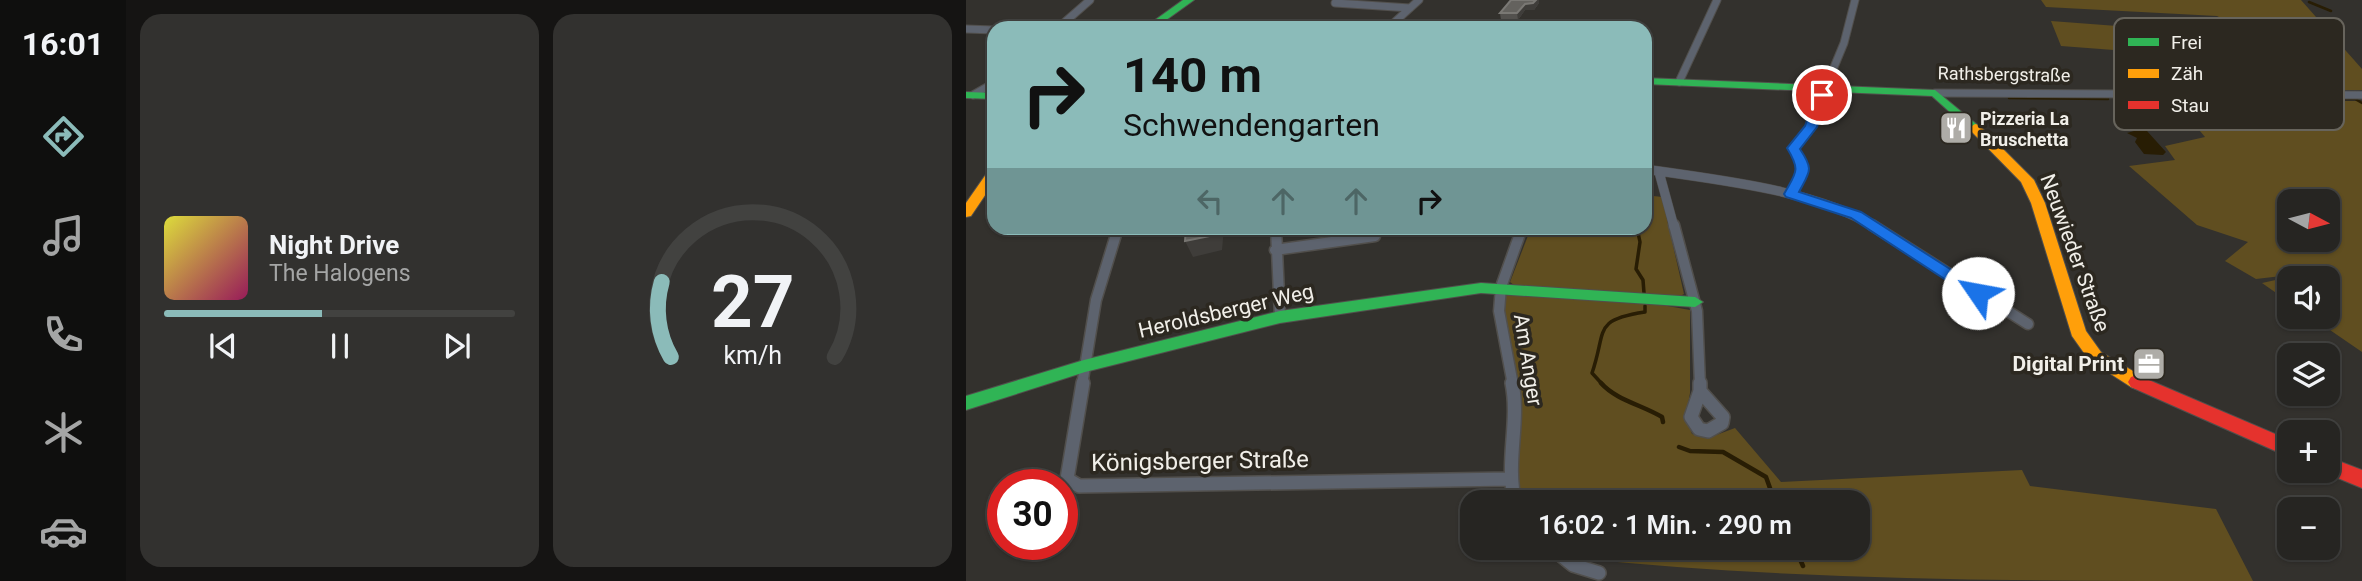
<!DOCTYPE html>
<html lang="de">
<meta charset="utf-8">
<style>
:root{--surface:#262522;--page:#32312f;--text:#f1f3f6;--muted:#a4a5a5;--line:#424240;--accent:#8bbbb9}
body{margin:0;font-family:Roboto,sans-serif;background:var(--page);color:var(--text);height:100vh;display:flex;flex-direction:column;font-size:26px;white-space:nowrap}
*{box-sizing:border-box;margin:0}
p{font-size:23px;color:var(--muted)}
.icon{flex:none;width:38px;height:38px;fill:none;stroke:currentColor;stroke-width:2;stroke-linecap:round;stroke-linejoin:round}
.map{position:relative;flex:1;overflow:hidden}
.sheet{display:flex;flex-direction:column;gap:14px;padding:14px;background:#151413;width:840px}
.sheet>*{flex:none}
.hud{position:absolute;left:21px;top:21px;width:665px;height:214px;border-radius:21px;box-shadow:0 2px 5px #0004,0 0 0 2px var(--line);background:#8bbbb9;color:#111;overflow:hidden}
.needle{width:46px;rotate:97deg}
.tools{position:absolute;left:1311px;top:189px;display:grid;gap:14px}
.tools a{display:grid;place-items:center;width:63px;height:63px;border-radius:14px;background:var(--surface);box-shadow:0 2px 5px #0004,0 0 0 2px var(--line);font-size:35px}
.speed{position:absolute;left:21px;top:469px;display:flex;gap:14px;font-size:35px;font-weight:700;text-align:center}
.speed>*{display:grid;place-content:center;width:91px;height:91px;border-radius:50%;background:var(--surface);box-shadow:0 2px 5px #0004,0 0 0 2px var(--line);line-height:1}
.speed .limit{border:10px solid #d22;background:#fff;color:#111}
.pin{position:absolute;display:grid;place-items:center;width:60px;height:60px;color:#fff;margin:-30px;border:4px solid #fff;border-radius:50%;box-shadow:0 2px 7px #0007}
.me{position:absolute;width:77px;margin:-38px;rotate:303deg;stroke-linejoin:round;filter:drop-shadow(0 0 5px #0008)}
.turn{display:flex;align-items:center;gap:24px;height:147px;padding:0 21px;font-size:32px}
.turn .icon{width:91px;height:91px;stroke-width:2.5}
.turn b{display:block;font-size:49px;line-height:60px}
.lanes{display:flex;align-items:center;height:66px;padding:0 21px;background:#0003;justify-content:center;gap:35px;direction:ltr}
.lanes .off{opacity:.35}
.sheet .widget{flex:1;display:flex;flex-direction:column;justify-content:center;gap:10px;min-width:0;padding:0 24px;border-radius:21px;background:var(--page)}
.sheet .dial{align-items:center;gap:0}
.dial svg{height:182px;overflow:visible;fill:none;stroke:var(--line);stroke-width:7;stroke-linecap:round;text-anchor:middle}
.dial text{fill:var(--text);stroke:none}
.song{display:flex;align-items:center;gap:21px}
.cover{width:84px;height:84px;border-radius:10px;background:linear-gradient(135deg,hsl(60 70% 55%),hsl(330 70% 35%))}
.played{height:7px;border-radius:4px;background:linear-gradient(90deg,var(--accent) 45%,var(--line) 45%)}
.keys{display:flex;justify-content:space-around;direction:ltr}
.sheet .tiles{flex:1;display:grid;gap:14px;grid-template-columns:repeat(2,1fr)}
.trip{position:absolute;left:494px;top:490px;width:410px;height:70px;border-radius:21px;background:var(--surface);box-shadow:0 2px 5px #0004,0 0 0 2px var(--line);font-weight:600;line-height:70px;text-align:center}
main{display:flex;flex:1;min-height:0}
.tab-bar{display:flex;flex-direction:column;width:126px;justify-content:space-around;align-items:center;background:#0f0f0e;color:var(--muted)}
.tab-bar .icon{width:49px;height:49px}
.tab-bar .on{color:var(--accent)}
.tab-bar b{font-size:32px;color:var(--text)}
.map>svg:first-child{display:block}
</style>
<main>
<nav class="tab-bar">
<b>16:01</b>
<svg class="icon on" aria-label="directions" viewBox="0 0 24 24"><path d="M12 3l9 9-9 9-9-9zM9 14v-3h6M13 9l2 2-2 2"/></svg>
<svg class="icon" aria-label="music" viewBox="0 0 24 24"><path d="M9 18V5l10-2v13"/><circle cx="6" cy="18" r="3"/><circle cx="16" cy="16" r="3"/></svg>
<svg class="icon" aria-label="phone" viewBox="0 0 24 24"><path d="M5 4h4l2 5-3 2q2 4 5 5l2-3 5 2v4C11 20 4 13 5 4z"/></svg>
<svg class="icon" aria-label="climate" viewBox="0 0 24 24"><path d="M12 3v18M4 7l16 10M4 17L20 7"/></svg>
<svg class="icon" aria-label="car" viewBox="0 0 24 24"><path d="M5 17H2v-5l4-1 3-4h7l3 4 3 1v5h-3M9 17h6M6 11h13"/><circle cx="7" cy="17" r="2"/><circle cx="17" cy="17" r="2"/></svg>
</nav>
<section class="sheet">
<div class="tiles">
<div class="widget">
<div class="song"><i class="cover"></i><div><b>Night Drive</b><p>The Halogens</p></div></div>
<div class="played"></div>
<div class="keys"><svg class="icon" aria-label="previous" viewBox="0 0 24 24"><path d="M18 5L8 12l10 7zM5 5v14"/></svg><svg class="icon" aria-label="pause" viewBox="0 0 24 24"><path d="M8 5v14M16 5v14"/></svg><svg class="icon" aria-label="next" viewBox="0 0 24 24"><path d="M6 5l10 7-10 7zM19 5v14"/></svg></div>
</div>
<div class="widget dial"><svg viewBox="0 0 100 80">
<path d="M14 69A42 42 0 1 1 86 69"/>
<path d="M14 69A42 42 0 0 1 10 36" stroke="#8bbbb9"/>
<text x="50" y="56" font-size="32" font-weight="700">27</text>
<text x="50" y="72" font-size="11">km/h</text>
</svg></div>
</div>
</section>
<div class="map">
<svg width="1396" height="581" viewBox="0 0 1396 581">
<rect width="100%" height="100%" fill="#33312d"/>
<path fill="#604e20" fill-rule="evenodd" d="M1075,0H1335L1396,69V90H1379L1323,53L1251,16L1080,7Z
M1085,21L1191,29L1217,63L1167,59L1161,51L1095,46Z
M1224,101H1396V352L1345,317H1362V278H1323V302L1296,283L1342,273L1290,279L1259,261L1282,242L1231,225L1163,166L1209,160L1199,146L1239,137L1229,125ZM1362,201V240H1323V201Z
M679,195L696,197L718,294L712,297L548,285L544,282L565,228H679Z
M538,293L696,305L724,310V393L720,416L726,434L745,437L769,428L815,482L1056,470L1064,486L1250,509L1287,581C1061,581 833,581 608,558L595,548H891V502H555C545,462 558,424 553,384C548,353 533,325 538,293Z"/>
<path fill="#281d04" d="M1175,129L1181,131L1200,152L1197,155L1178,154L1169,142L1171,138L1161,133Z"/>
<g fill="none" stroke-linecap="round" stroke-linejoin="round">
<path stroke="#281d04" stroke-width="2.5" d="M1343,2L1365,11
M1043,98L1142,99
M1149,99H1389L1396,103"/>
<path stroke="#281d04" stroke-width="3.5" d="M671,228L674,242L670,269L677,280L678,293
M637,385L626,373C641,330 626,320 679,312V306"/>
<path stroke="#281d04" stroke-width="4.5" d="M635,383C650,400 676,405 696,417L697,422
M713,447L724,451L757,452L800,477L809,502
M829,548L837,566"/>
<defs>
<path id="street-far3" d="M369,3L444,8
M185,27L202,28
M92,28L124,0
M422,28L453,0
M0,29L28,30
M713,82L751,0
M969,93L1396,95
M7,95L28,83
M854,101L878,43L889,0"/>
<path id="street-far2" d="M679,169C750,180 848,189 909,227
M693,172L708,227
M825,194L836,171L828,148L845,127L854,100"/>
<path id="street-far1" d="M708,225L731,311L734,385
M906,225L1062,324
M310,228L314,317
M309,250L409,236
M116,385L130,300L152,228
M547,385L533,311L535,287L556,228"/>
<path id="street" d="M117,383L101,479L113,486L543,479
M546,383C554,423 539,462 549,502
M734,383V391
M734,391L757,417L756,423L742,431L733,429L725,417Z
M586,548L607,565L633,573"/>
<path id="fast" d="M217,0H228L189,28H178Z
M679,78L969,90L1015,128L1013,131H1005L966,96L679,84Z
M0,92L28,93V99L0,98Z
M515,283L729,297L737,302L729,307L515,293L314,323L119,372L0,410V396L118,360L314,311Z"/>
<path id="slow" d="M1009,124L1013,125L1068,180L1079,203L1120,331L1135,352L1177,377L1180,382L1177,387L1171,389L1165,387L1123,360L1106,336L1065,203L1055,182L1005,131L1003,128Z
M28,169V182L5,216L0,217V203L23,170Z"/>
<path id="jam" d="M1171,375L1323,440V457L1165,387L1162,382L1165,377Z
M1362,457L1396,470V488L1355,471H1362Z"/>
</defs>
<use href="#street-far3" stroke="#514f4c" stroke-width="9"/>
<use href="#street-far2" stroke="#514f4c" stroke-width="10"/>
<use href="#street-far1" stroke="#514f4c" stroke-width="13"/>
<use href="#street" stroke="#514f4c" stroke-width="16"/>
<use href="#fast" stroke="#514f4c" stroke-width="2"/>
<use href="#slow" stroke="#514f4c" stroke-width="2"/>
<use href="#jam" stroke="#514f4c" stroke-width="2"/>
<use href="#street-far3" stroke="#5d636e" stroke-width="7"/>
<use href="#street-far2" stroke="#5d636e" stroke-width="9"/>
<use href="#street-far1" stroke="#5d636e" stroke-width="10"/>
<use href="#street" stroke="#5d636e" stroke-width="13"/>
<use href="#fast" fill="#30b455" fill-rule="evenodd"/>
<use href="#slow" fill="#ff9f0a" fill-rule="evenodd"/>
<use href="#jam" fill="#e5322d" fill-rule="evenodd"/>
</g>
<path fill="#53514e" d="M545,0H573V3L568,10H559L552,20H535L534,13Z"/>
<path fill="#3f3d3a" d="M570,0H573V3L568,10H559L552,20L551,13L559,4Z
M249,228H258L256,250L227,257L219,241Z"/>
<path fill="#64625e" stroke="#7a7874" stroke-width="2" d="M545,0H570L567,3L559,4L551,13H534Z
M220,228H249V235L219,241Z"/>
<path fill="#1a73e8" stroke="#114b97" stroke-width="2" d="M856,92L861,95L851,127L834,149C848,170 844,171 833,192L895,212L1017,290V297H1006L885,218L820,197L818,194C830,172 835,171 821,148L839,126L850,95Z"/>
<defs>
<symbol id="restaurant-square" viewBox="-11 -11 22 22"><rect x="-9" y="-9" width="18" height="18" rx="4" fill="#aeaca7" stroke="#2c2820"/><path d="M-5-6h1v4h1v-4h1v4h1v-4h1v5L-1.5 .5V6h-2V.5L-5-1ZM5-6V6H3V1.5H1.5Q1.5-4 5-6Z" fill="#fff"/></symbol>
<symbol id="office-square" viewBox="-11 -11 22 22"><rect x="-9" y="-9" width="18" height="18" rx="4" fill="#aeaca7" stroke="#2c2820"/><path d="M-6-3h4V-5.5h4V-3h4V5H-6ZM-1-4.5V-3h2v-1.5ZM-6 0V1H6V0Z" fill="#fff"/></symbol>
</defs>
<g fill-rule="evenodd">
<use href="#restaurant-square" x="971" y="109" width="38" height="38"/>
<use href="#office-square" x="1164" y="345" width="38" height="38"/>
</g>
<g text-anchor="middle" dominant-baseline="central" stroke-width="7" stroke-linejoin="round" paint-order="stroke">
<g font-size="18" fill="#f1efe9" stroke="#2c2820">
<text transform="translate(1038 74) rotate(1)">Rathsbergstraße</text>
</g>
<g font-size="18" font-weight="bold" fill="#f1efe9" stroke="#2c2820" text-anchor="start">
<text x="1014" y="118">Pizzeria La<tspan x="1014" dy="21">Bruschetta</tspan></text>
</g>
<g font-size="21" fill="#f1efe9" stroke="#2c2820">
<text transform="translate(1109 253) rotate(70)">Neuwieder Straße</text>
<text transform="translate(260 311) rotate(-13)">Heroldsberger Weg</text>
<text transform="translate(562 360) rotate(81)">Am Anger</text>
</g>
<g font-size="21" font-weight="bold" fill="#f1efe9" stroke="#2c2820" text-anchor="end">
<text x="1158" y="364">Digital Print</text>
</g>
<g font-size="24" fill="#f1efe9" stroke="#2c2820">
<text transform="translate(234 461) rotate(-1)">Königsberger Straße</text>
</g>
</g>
<rect x="1148" y="18" width="230" height="112" rx="10" fill="#2c2820" stroke="#67645c" stroke-width="2"/>
<rect x="1162" y="38" width="31" height="8" fill="#30b455"/>
<rect x="1162" y="69" width="31" height="9" fill="#ff9f0a"/>
<rect x="1162" y="101" width="31" height="8" fill="#e5322d"/>
<g font-size="19" fill="#f1efe9">
<text x="1205" y="49">Frei</text>
<text x="1205" y="80">Zäh</text>
<text x="1205" y="112">Stau</text>
</g>
</svg>
<div class="tools">
<a><svg class="needle" viewBox="-14 -14 28 28"><path d="M0-13l5 13h-10z" fill="#e53935"/><path d="M0 13l5-13h-10z" fill="#a4a5a5"/></svg></a>
<a><svg class="icon" aria-label="sound" viewBox="0 0 24 24"><path d="M4 9h4l5-4v14l-5-4H4zM17 9q2 3 0 6"/></svg></a>
<a><svg class="icon" aria-label="layers" viewBox="0 0 24 24"><path d="M12 4l9 5-9 5-9-5zM3 14l9 5 9-5"/></svg></a>
<a>+</a>
<a>−</a>
</div>
<div class="speed"><div class="limit">30</div></div>
<div class="pin" style="left:856px;top:95px;background:#d93025"><svg class="icon" aria-label="arrive" viewBox="0 0 24 24"><path d="M6 21V4h12l-3 4 3 4H6"/></svg></div>
<svg class="me" style="left:1012px;top:293px" viewBox="-20 -20 40 40"><circle r="19" fill="#fff"/><path d="M0-13L10 11 0 6-10 11z" fill="#1a73e8"/></svg>
<div class="trip">16:02 · 1 Min. · 290 m</div>
<div class="hud">
<div class="turn"><svg class="icon" aria-label="right" viewBox="0 0 24 24"><path d="M7 20v-9h11M14 6l5 5-5 5"/></svg><div><b>140 m</b>Schwendengarten</div></div>
<div class="lanes"><svg class="icon off" aria-label="left" viewBox="0 0 24 24"><path d="M17 20v-9H6M10 6l-5 5 5 5"/></svg><svg class="icon off" aria-label="ahead" viewBox="0 0 24 24"><path d="M12 20V5M6 11l6-6 6 6"/></svg><svg class="icon off" aria-label="ahead" viewBox="0 0 24 24"><path d="M12 20V5M6 11l6-6 6 6"/></svg><svg class="icon" aria-label="right" viewBox="0 0 24 24"><path d="M7 20v-9h11M14 6l5 5-5 5"/></svg></div>
</div>
</div>
</main>
